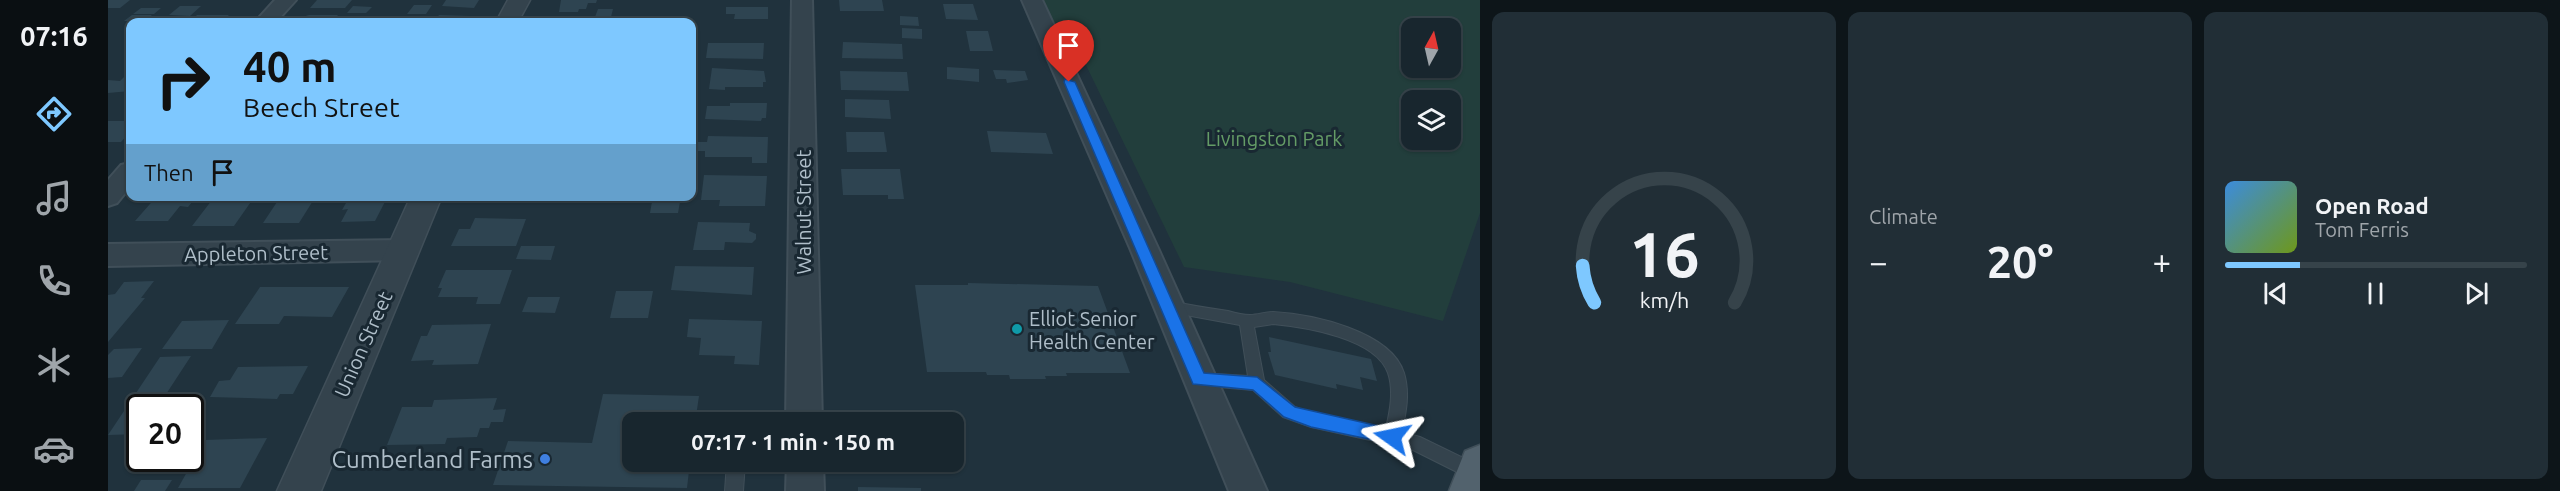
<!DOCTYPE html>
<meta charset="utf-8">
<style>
:root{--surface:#18262e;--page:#212e36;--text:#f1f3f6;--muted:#9fa5aa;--line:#36434a;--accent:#7ec8ff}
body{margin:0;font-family:Ubuntu,sans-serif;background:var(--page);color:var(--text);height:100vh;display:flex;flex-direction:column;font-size:22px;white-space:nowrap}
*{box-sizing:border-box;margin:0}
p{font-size:20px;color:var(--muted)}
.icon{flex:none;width:33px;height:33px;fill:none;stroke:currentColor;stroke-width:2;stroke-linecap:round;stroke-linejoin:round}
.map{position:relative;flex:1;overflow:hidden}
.details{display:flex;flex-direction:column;gap:12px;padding:12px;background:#0d1519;width:1080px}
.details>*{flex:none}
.hud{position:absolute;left:18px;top:18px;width:570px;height:183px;border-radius:12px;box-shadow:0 2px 4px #0004,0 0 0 2px var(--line);background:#7ec8ff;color:#111;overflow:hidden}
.needle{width:39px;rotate:8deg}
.fabs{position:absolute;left:1293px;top:18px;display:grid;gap:12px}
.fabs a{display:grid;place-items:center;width:60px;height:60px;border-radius:12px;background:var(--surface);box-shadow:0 2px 4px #0004,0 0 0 2px var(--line);font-size:30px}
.speed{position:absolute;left:18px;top:394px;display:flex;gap:12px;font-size:30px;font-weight:700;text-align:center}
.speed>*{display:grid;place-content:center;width:78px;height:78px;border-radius:50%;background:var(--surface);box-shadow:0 2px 4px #0004,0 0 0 2px var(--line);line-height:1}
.speed .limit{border:3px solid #111;border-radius:9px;background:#fff;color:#111}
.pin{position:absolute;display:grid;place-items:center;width:51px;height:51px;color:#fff;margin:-62px -26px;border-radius:50% 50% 50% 0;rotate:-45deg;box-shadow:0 0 6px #0007}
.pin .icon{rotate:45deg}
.me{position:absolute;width:66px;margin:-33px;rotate:282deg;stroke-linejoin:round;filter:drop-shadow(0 0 4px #0008)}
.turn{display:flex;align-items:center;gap:21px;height:126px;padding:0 18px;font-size:27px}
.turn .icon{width:78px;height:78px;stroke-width:2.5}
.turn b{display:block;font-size:42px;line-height:51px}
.then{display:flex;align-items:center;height:57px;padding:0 18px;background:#0003;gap:12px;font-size:22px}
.big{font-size:45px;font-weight:700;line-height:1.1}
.details .tile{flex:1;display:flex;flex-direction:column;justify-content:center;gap:9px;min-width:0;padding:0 21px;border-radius:12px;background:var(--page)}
.details .dial{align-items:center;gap:0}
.dial svg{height:156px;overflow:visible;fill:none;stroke:var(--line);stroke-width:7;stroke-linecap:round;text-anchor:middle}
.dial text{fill:var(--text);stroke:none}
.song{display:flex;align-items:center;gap:18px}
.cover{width:72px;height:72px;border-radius:9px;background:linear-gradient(135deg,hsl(210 70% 55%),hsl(80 70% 35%))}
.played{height:6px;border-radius:3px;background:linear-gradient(90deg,var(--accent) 25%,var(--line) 25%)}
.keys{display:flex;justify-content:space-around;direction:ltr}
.heat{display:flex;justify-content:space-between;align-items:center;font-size:33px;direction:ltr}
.details .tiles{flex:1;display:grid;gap:12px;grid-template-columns:repeat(3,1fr)}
.trip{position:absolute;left:514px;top:412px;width:342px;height:60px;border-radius:12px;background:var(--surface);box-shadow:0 2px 4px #0004,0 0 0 2px var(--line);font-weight:700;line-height:60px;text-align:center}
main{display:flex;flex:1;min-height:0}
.tabs{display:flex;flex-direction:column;width:108px;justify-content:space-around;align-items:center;background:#0a0f12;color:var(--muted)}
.tabs .icon{width:42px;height:42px}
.tabs .current{color:var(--accent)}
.tabs b{font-size:27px;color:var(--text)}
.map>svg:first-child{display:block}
</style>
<main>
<nav class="tabs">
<b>07:16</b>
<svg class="icon current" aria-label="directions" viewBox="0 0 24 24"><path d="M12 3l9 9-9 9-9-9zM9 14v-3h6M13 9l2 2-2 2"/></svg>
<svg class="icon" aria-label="music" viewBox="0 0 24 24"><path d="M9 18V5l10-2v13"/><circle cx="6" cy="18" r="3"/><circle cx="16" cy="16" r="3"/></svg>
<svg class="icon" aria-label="phone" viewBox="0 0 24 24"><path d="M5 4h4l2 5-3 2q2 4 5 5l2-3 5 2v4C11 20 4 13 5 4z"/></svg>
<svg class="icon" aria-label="climate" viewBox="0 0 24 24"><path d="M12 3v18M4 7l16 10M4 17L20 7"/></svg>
<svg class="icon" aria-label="car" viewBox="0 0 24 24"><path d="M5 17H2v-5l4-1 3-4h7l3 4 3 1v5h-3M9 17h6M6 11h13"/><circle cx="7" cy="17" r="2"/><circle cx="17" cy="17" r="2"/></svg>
</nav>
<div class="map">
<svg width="1372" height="491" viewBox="0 0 1372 491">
<rect width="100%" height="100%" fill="#20323d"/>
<path fill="#223e3c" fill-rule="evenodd" d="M929,0H1372V213L1335,321L1182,282L1076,267L976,61ZM1304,28H1342V68H1304ZM1304,100H1342V140H1304Z"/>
<path fill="#2e4451" d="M0,0H22L12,8H0Z
M209,0H244L237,8H202Z
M338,0H371L366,8L334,6Z
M453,0H489L488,3H480L478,9H471L470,12H451Z
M731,0H774L776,11H732Z
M835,4H865L870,20L838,19Z
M306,5H324L318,14H299Z
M72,6H93L82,16L61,15Z
M245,6L264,7L258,13H239Z
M618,7H660V19H626L627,14H618Z
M33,8H53L46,14H25Z
M490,9H505L503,17H487Z
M24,15H44L37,21H16Z
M89,15H121L113,22H82Z
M201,15H230L224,22H189L194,17Z
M331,15L363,16L358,22H326Z
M792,16L810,17L811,26L792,25Z
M794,28L814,29V39L794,38Z
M858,31H880L885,51H862Z
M735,42L794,44L795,59L734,58Z
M600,43H656L655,59L598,58Z
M839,67L871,69V82L839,79Z
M604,68L656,71L658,82H655V87H617V90L601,89Z
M885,70L917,71L920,80L899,83L898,79H888Z
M732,71L799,72L801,91L733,90Z
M18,75H22V91L0,93V80L12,81Z
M737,99L781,100L783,119L737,117Z
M622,103H659L658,118H654L653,121L597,119L599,106H622Z
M0,121H22V132L13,142H0Z
M879,131L938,133L945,154L883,152Z
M738,132H776L779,152H739Z
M600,136L660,137L659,163H644V157H597V151H584L585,142H599Z
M733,169H792L796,199H780V195H735Z
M596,175L659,176L657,206H611L612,200H593Z
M49,196H89L80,207L72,206L60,221H27Z
M107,196H147L126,226H84Z
M173,196H208L191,223H155Z
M242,196H280L267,221L233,222L240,209L234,210Z
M363,196H410L408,201L361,200Z
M430,196H455L454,201H428Z
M545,196H573L570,213H542Z
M367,218L418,219L408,246H343L351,229H362Z
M590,222L642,223L641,231L648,234V239L644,243L617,242L616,250H585Z
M413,246H447L443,260L408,259Z
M567,266L646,267L644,295L563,290Z
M338,270H404L392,304H368L370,297H330L334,288H330Z
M46,281L33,298H37L0,342V295L7,294L16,282Z
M860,283L990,286L1022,373H958L959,376H937L938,379H902L901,375H879L878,372H819L807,285H860Z
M152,287H241L224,317L176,316L171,324H127Z
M508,291H545L540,318H502Z
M420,297H452L447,313L414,312Z
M581,319L654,321L651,365L626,364L627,356L591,355L593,338L579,337Z
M121,320L104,349H54L74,321Z
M383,324L370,364L324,365L326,360L303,361L313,336H319L324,325Z
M1161,337L1263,359L1269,381L1252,377L1255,390L1228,384L1229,389L1167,375L1160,352H1163Z
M34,348L14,377L0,378V355L6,349Z
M83,356L49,408H32V434L0,435L52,357Z
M200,366L185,394H172L169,399L102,397L111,381L122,380L130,367Z
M495,394L591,396L587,423H525V462H582L579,488L385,485L400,441L484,443Z
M389,398L385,410L398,409L395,422H383L381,428H372L369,437L339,438L337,444L279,445L294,407H324L326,400Z
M159,438L132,488H70L97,440Z
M33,480H64L57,491H26Z
M750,487L813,488V491H750Z"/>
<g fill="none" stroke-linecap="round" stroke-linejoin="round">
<defs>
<path id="service" d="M1061,301C1081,305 1100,308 1120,311C1127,313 1135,315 1142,315C1150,315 1157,312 1165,312C1204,314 1283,331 1296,373C1302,393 1298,412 1294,432L1312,437L1372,466V478L1367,480L1361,478L1303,449L1203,427L1175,417L1145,390L1087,385L1085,380L1087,375L1093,373L1140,376L1132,325L1056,311L1054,307L1056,303ZM1165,324C1197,327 1268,338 1280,373C1286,391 1282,411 1278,428L1203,413L1187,407L1156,380L1146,327Z
M619,462H637L635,491H617Z"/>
<path id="minor" d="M167,0H188L168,22H147Z
M684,0H704L714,423H678Z
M914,0H934L1050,248L1159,491H1121L1022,248Z
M22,163V187L9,203L0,206V180L13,165Z
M296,240L306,243L310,250L306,257L296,260L0,266V244Z
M679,462H715L716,491H678Z"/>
<path id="tertiary" d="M400,0H422L410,22H388Z
M303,196H334L213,491H169Z"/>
<path id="primary" d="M1372,445V491H1341L1357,451Z"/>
</defs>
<use href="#service" stroke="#404f59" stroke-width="2"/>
<use href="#minor" stroke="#404f59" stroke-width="4"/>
<use href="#tertiary" stroke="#404f59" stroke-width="3"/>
<use href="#primary" stroke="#404f59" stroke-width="3"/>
<use href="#service" fill="#34434d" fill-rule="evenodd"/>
<use href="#minor" fill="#34434d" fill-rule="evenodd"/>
<use href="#tertiary" fill="#34434d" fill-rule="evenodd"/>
<use href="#primary" fill="#52626d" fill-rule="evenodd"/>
</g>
<path fill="#1a73e8" stroke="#114b97" stroke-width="1.5" d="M957,79L967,82L1096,373L1149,377L1187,407L1284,429L1290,431L1293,437L1290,442L1284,444L1203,427L1176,417L1145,390L1085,384L956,82Z"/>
<circle fill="#0f9aa8" stroke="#192832" stroke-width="2" cx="909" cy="329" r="6"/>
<circle fill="#3f7fe0" stroke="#192832" stroke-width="2" cx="437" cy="459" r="6"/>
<g text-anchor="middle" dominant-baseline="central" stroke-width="6" stroke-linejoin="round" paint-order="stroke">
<g font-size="20" fill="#649c66" stroke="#192832">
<text x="1166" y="138">Livingston Park</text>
</g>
<g font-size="20" fill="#afbec9" stroke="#192832">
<text transform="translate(695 212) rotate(-90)">Walnut Street</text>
<text transform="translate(148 253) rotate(-1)">Appleton Street</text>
<text transform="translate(255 344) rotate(-66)">Union Street</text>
</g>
<g font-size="20" fill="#afbec9" stroke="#192832" text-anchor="start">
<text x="921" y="318">Elliot Senior<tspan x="921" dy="23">Health Center</tspan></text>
</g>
<g font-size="24" fill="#afbec9" stroke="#192832" text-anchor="end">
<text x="425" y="459">Cumberland Farms</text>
</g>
</g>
</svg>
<div class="fabs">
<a><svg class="needle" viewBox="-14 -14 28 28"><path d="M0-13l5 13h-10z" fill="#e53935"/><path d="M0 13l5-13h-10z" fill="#9fa5aa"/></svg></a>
<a><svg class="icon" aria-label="layers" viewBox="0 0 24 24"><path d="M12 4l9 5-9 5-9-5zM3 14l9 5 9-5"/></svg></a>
</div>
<div class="speed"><div class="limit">20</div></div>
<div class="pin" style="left:961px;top:82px;background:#d93025"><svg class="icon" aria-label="arrive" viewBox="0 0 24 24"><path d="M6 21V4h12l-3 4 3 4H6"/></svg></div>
<svg class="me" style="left:1284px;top:437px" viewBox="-20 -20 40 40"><path d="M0-17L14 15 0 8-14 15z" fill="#1a73e8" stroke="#fff" stroke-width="4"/></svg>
<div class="trip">07:17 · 1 min · 150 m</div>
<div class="hud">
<div class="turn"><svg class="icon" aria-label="right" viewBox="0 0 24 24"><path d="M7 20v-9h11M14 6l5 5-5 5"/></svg><div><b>40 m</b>Beech Street</div></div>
<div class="then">Then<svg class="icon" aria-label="arrive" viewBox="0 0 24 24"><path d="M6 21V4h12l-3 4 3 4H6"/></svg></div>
</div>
</div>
<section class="details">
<div class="tiles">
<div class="tile dial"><svg viewBox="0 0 100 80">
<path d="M14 69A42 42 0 1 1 86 69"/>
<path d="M14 69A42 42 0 0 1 8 50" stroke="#7ec8ff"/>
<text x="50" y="56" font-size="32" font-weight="700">16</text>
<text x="50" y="72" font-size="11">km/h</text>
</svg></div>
<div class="tile"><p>Climate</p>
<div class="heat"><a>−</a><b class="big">20°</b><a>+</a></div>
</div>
<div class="tile">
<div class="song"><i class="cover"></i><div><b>Open Road</b><p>Tom Ferris</p></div></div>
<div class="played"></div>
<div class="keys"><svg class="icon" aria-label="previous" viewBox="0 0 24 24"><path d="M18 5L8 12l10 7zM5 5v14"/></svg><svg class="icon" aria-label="pause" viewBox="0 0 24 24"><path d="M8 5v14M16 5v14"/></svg><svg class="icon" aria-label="next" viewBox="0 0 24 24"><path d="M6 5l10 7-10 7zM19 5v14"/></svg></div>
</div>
</div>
</section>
</main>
